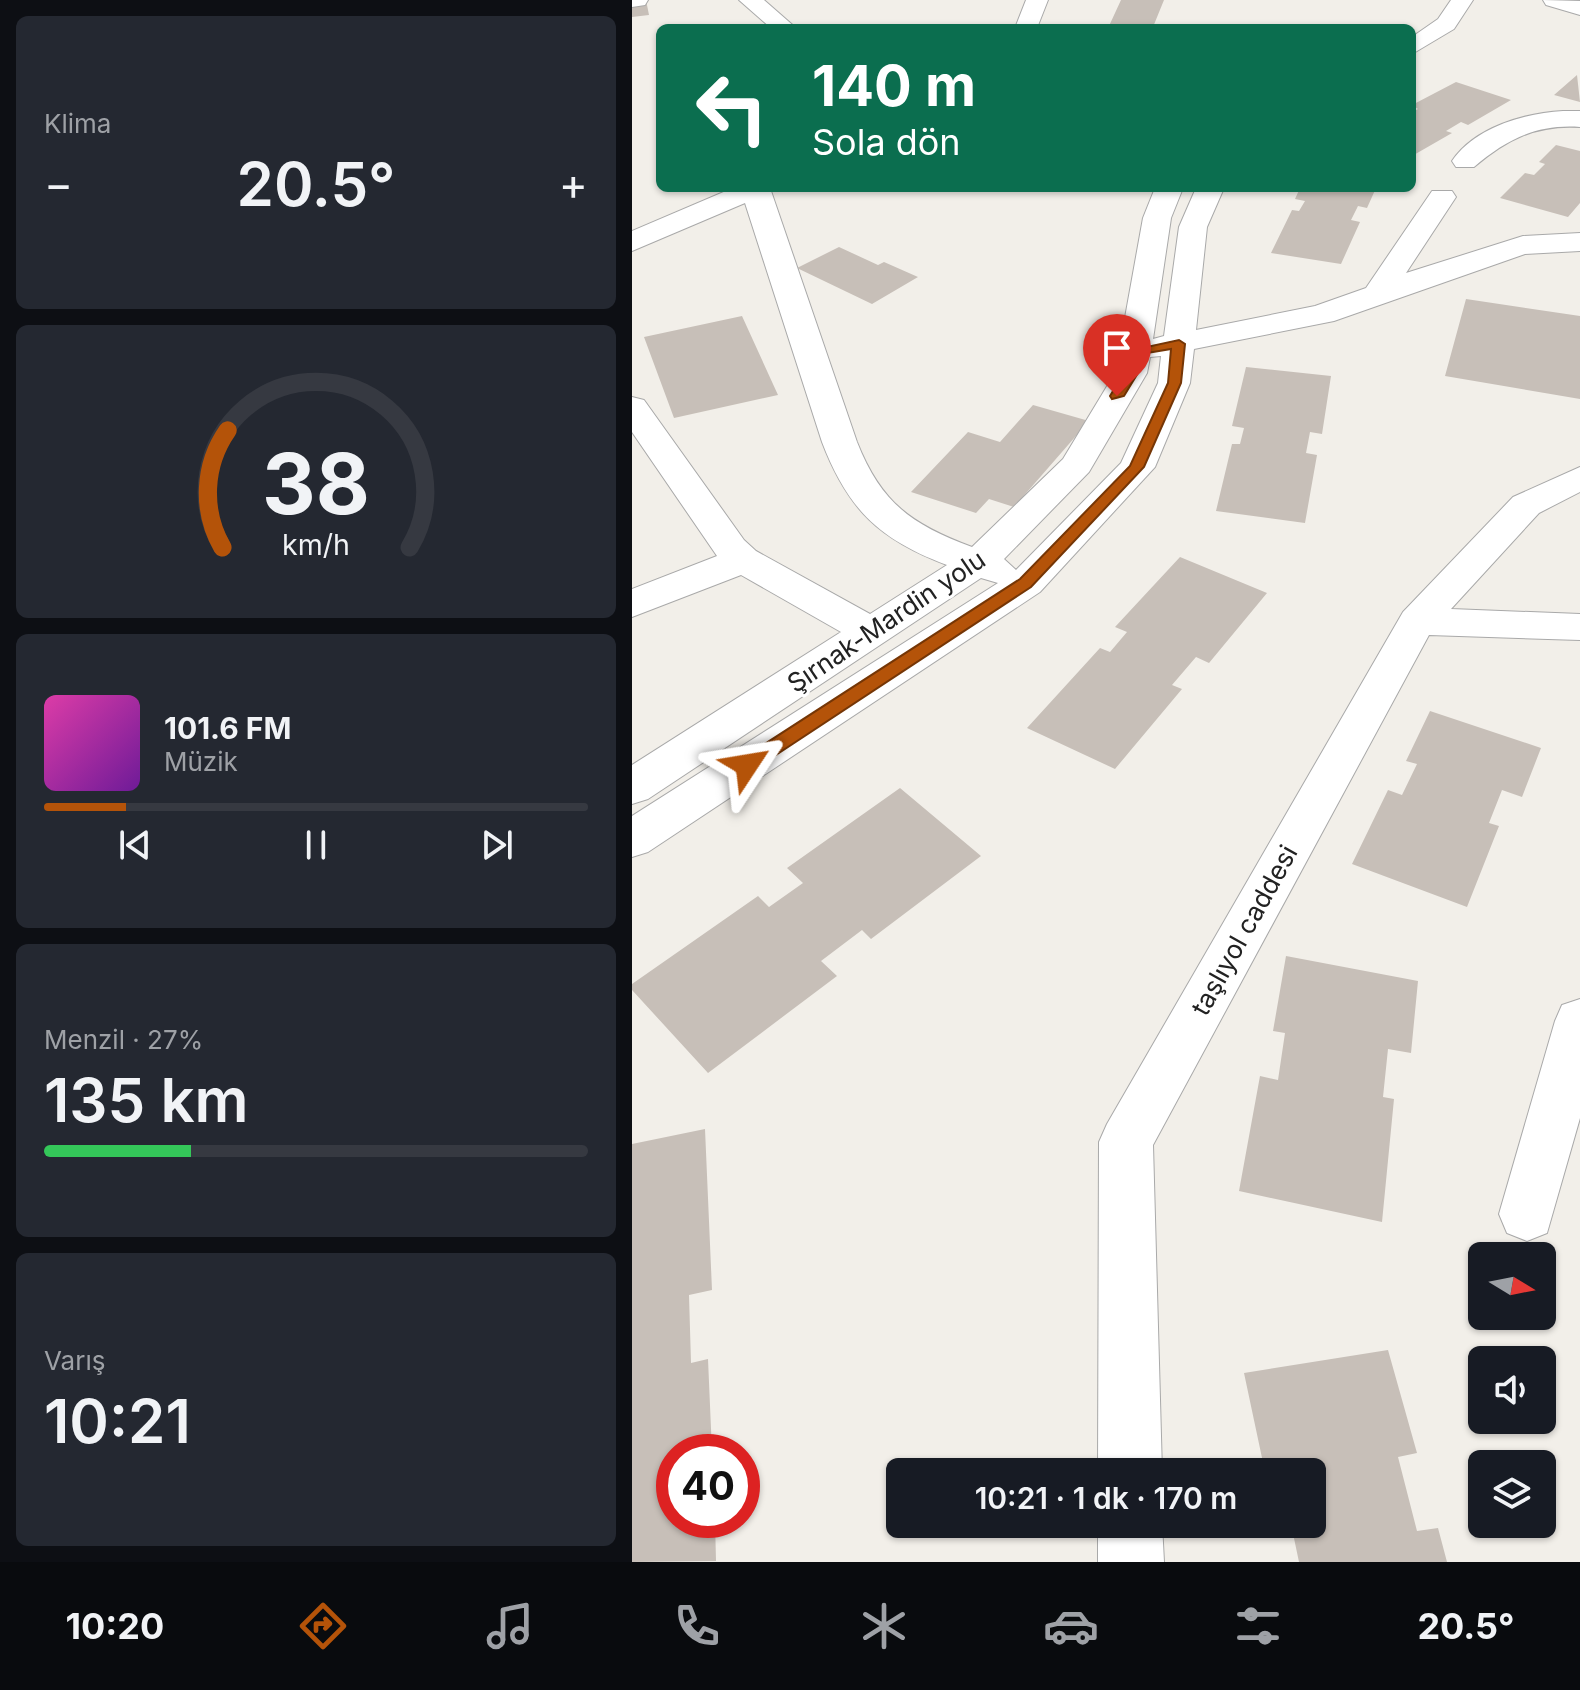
<!DOCTYPE html>
<html lang="tr">
<meta charset="utf-8">
<style>
:root{--surface:#171b24;--page:#242831;--text:#f1f3f6;--muted:#9ea1a6;--line:#363941;--accent:#b45309}
body{margin:0;font-family:Inter,sans-serif;background:var(--page);color:var(--text);height:100vh;display:flex;flex-direction:column;font-size:30px;white-space:nowrap}
*{box-sizing:border-box;margin:0}
p{font-size:26px;color:var(--muted)}
.icon{flex:none;width:44px;height:44px;fill:none;stroke:currentColor;stroke-width:2;stroke-linecap:round;stroke-linejoin:round}
.map{position:relative;flex:1;overflow:hidden}
.panel{display:flex;flex-direction:column;gap:16px;padding:16px;background:#0d0f14;width:632px}
.panel>*{flex:none}
.banner{position:absolute;left:24px;top:24px;width:760px;height:168px;border-radius:12px;box-shadow:0 2px 6px #0004;background:#0b6e4f;color:#fff;overflow:hidden}
.needle{width:52px;rotate:100deg}
.buttons{position:absolute;left:836px;top:1242px;display:grid;gap:16px}
.buttons a{display:grid;place-items:center;width:88px;height:88px;border-radius:12px;background:var(--surface);box-shadow:0 2px 6px #0004;font-size:40px}
.speed{position:absolute;left:24px;top:1434px;display:flex;gap:16px;font-size:40px;font-weight:700;text-align:center}
.speed>*{display:grid;place-content:center;width:104px;height:104px;border-radius:50%;background:var(--surface);box-shadow:0 2px 6px #0004;line-height:1}
.speed .limit{border:12px solid #d22;background:#fff;color:#111}
.pin{position:absolute;display:grid;place-items:center;width:68px;height:68px;color:#fff;margin:-82px -34px;border-radius:50% 50% 50% 0;rotate:-45deg;box-shadow:0 0 8px #0007}
.pin .icon{rotate:45deg}
.me{position:absolute;width:88px;margin:-44px;rotate:57deg;stroke-linejoin:round;filter:drop-shadow(0 0 6px #0008)}
.turn{display:flex;align-items:center;gap:28px;height:168px;padding:0 24px;font-size:36px}
.turn .icon{width:104px;height:104px;stroke-width:2.5}
.turn b{display:block;font-size:56px;line-height:68px}
.big{font-size:60px;font-weight:600;line-height:1.1}
.panel .tile{flex:1;display:flex;flex-direction:column;justify-content:center;gap:12px;min-width:0;padding:0 28px;border-radius:12px;background:var(--page)}
.panel .dial{align-items:center;gap:0}
.dial svg{height:208px;overflow:visible;fill:none;stroke:var(--line);stroke-width:7;stroke-linecap:round;text-anchor:middle}
.dial text{fill:var(--text);stroke:none}
.song{display:flex;align-items:center;gap:24px}
.cover{width:96px;height:96px;border-radius:12px;background:linear-gradient(135deg,hsl(320 70% 55%),hsl(280 70% 35%))}
.played{height:8px;border-radius:4px;background:linear-gradient(90deg,var(--accent) 15%,var(--line) 15%)}
.keys{display:flex;justify-content:space-around;direction:ltr}
.heat{display:flex;justify-content:space-between;align-items:center;font-size:44px;direction:ltr}
.charge{height:12px;border-radius:6px;background:linear-gradient(90deg,#34c759 27%,var(--line) 0)}
.trip{position:absolute;left:254px;top:1458px;width:440px;height:80px;border-radius:12px;background:var(--surface);box-shadow:0 2px 6px #0004;font-weight:600;line-height:80px;text-align:center}
.dock{display:flex;height:128px;justify-content:space-around;align-items:center;background:#090b0e;color:var(--muted)}
.dock .icon{width:56px;height:56px}
.dock .on{color:var(--accent)}
.dock b{font-size:36px;color:var(--text)}
main{display:flex;flex:1;min-height:0}
.map>svg:first-child{display:block}
</style>
<main>
<section class="panel">
<div class="tile"><p>Klima</p>
<div class="heat"><a>−</a><b class="big">20.5°</b><a>+</a></div>
</div>
<div class="tile dial"><svg viewBox="0 0 100 80">
<path d="M14 69A42 42 0 1 1 86 69"/>
<path d="M14 69A42 42 0 0 1 16 24" stroke="#b45309"/>
<text x="50" y="56" font-size="32" font-weight="700">38</text>
<text x="50" y="72" font-size="11">km/h</text>
</svg></div>
<div class="tile">
<div class="song"><i class="cover"></i><div><b>101.6 FM</b><p>Müzik</p></div></div>
<div class="played"></div>
<div class="keys"><svg class="icon" aria-label="previous" viewBox="0 0 24 24"><path d="M18 5L8 12l10 7zM5 5v14"/></svg><svg class="icon" aria-label="pause" viewBox="0 0 24 24"><path d="M8 5v14M16 5v14"/></svg><svg class="icon" aria-label="next" viewBox="0 0 24 24"><path d="M6 5l10 7-10 7zM19 5v14"/></svg></div>
</div>
<div class="tile"><p>Menzil · 27%</p><b class="big">135 km</b><div class="charge"></div></div>
<div class="tile"><p>Varış</p><b class="big">10:21</b></div>
</section>
<div class="map">
<svg width="948" height="1562" viewBox="0 0 948 1562">
<rect width="100%" height="100%" fill="#f2efe9"/>
<path fill="#c7bfb8" d="M0,0H14L17,15L0,17Z
M489,0H532L521,27L477,26Z
M945,75L948,102L922,95Z
M824,82L879,100L836,125L829,122L814,131L820,133L780,156V112L786,109L780,105Z
M924,145L948,151V203L936,217L868,198L893,173L902,175L913,164L907,162Z
M668,188H744L735,208L726,206L719,220L728,222L709,264L639,253L660,210L667,211L673,201L663,199Z
M207,247L246,265L252,262L286,277L240,304L165,268Z
M834,299L948,316V399L813,376Z
M110,316L146,395L42,418L12,337Z
M614,367L699,376L690,434L678,432L674,453L685,455L673,523L584,511L600,444H608L612,428L600,426Z
M401,405L457,421L382,507L357,499L344,513L279,492L336,432L368,442Z
M548,557L635,593L577,663L564,657L540,685L550,689L483,769L395,728L468,648L478,652L495,632L483,627Z
M798,711L909,748L890,797L870,790L857,823L867,826L835,907L720,864L756,790L770,795L785,764L774,761Z
M268,788L349,856L239,939L230,930L189,961L205,976L76,1073L0,990V984L126,896L137,907L171,883L155,868Z
M654,956L786,981L779,1053L756,1049L751,1097L762,1099L750,1222L607,1191L628,1076L646,1080L653,1033L641,1031Z
M73,1129L80,1290L57,1295L59,1363L76,1359L80,1452H42V1520H83L84,1561L0,1562V1144Z
M756,1350L785,1453L766,1457L785,1531L806,1528L815,1562H667L659,1524H680V1472H633L612,1373Z"/>
<g fill="none" stroke-linecap="round" stroke-linejoin="round">
<defs>
<path id="minor" d="M0,0H16L13,5L0,7Z
M107,0H132L164,28H139Z
M394,0H416L405,28H383Z
M819,0H841L822,29L780,54V37L806,19Z
M911,0L948,1V15L914,5Z
M931,111H948V127C905,124 875,139 842,167H824L820,161C843,127 893,113 931,111Z
M101,188H138L225,442C249,503 280,525 340,547L431,459L483,373L511,218L523,188H551L539,218L521,339L532,336L547,227L564,188H592L575,227L564,330L683,306L734,288L800,191H820L824,197L774,273L891,236L948,233V251L893,254L702,321L562,349L558,383L523,467L408,592L16,852L0,857V816L366,583L349,578L16,799L0,804V765L209,632L109,575L0,617V589L85,556L0,432V397L12,400L112,540L124,551L238,614L315,565C248,540 216,510 190,442L113,203L0,251V231ZM529,356L526,383L489,463L384,570L372,559L457,472L515,373L518,357Z
M948,467V492L907,513L819,609L948,614V640L797,635L521,1145L530,1472H466L467,1142L475,1124L771,612L881,497Z
M948,999V1118L915,1233L895,1241L875,1233L867,1214L923,1021L930,1005Z
M466,1524H530L532,1562H466Z"/>
</defs>
<use href="#minor" stroke="#a9a9a9" stroke-width="2"/>
<use href="#minor" fill="#fff" fill-rule="evenodd"/>
</g>
<path fill="#b45309" stroke="#753606" stroke-width="2" d="M547,340L553,344L549,383L512,467L399,587L121,770H108V760L388,579L498,466L536,383L539,349L509,354L506,373L492,396L480,399L478,396L492,373L496,351Z"/>
<g text-anchor="middle" dominant-baseline="central" stroke-width="6" stroke-linejoin="round" paint-order="stroke">
<g font-size="26" fill="#222" stroke="#fff">
<text transform="translate(254 621) rotate(-34)">Şırnak-Mardin yolu</text>
<text transform="translate(612 930) rotate(-61)">taşlıyol caddesi</text>
</g>
</g>
</svg>
<div class="buttons">
<a><svg class="needle" viewBox="-14 -14 28 28"><path d="M0-13l5 13h-10z" fill="#e53935"/><path d="M0 13l5-13h-10z" fill="#9ea1a6"/></svg></a>
<a><svg class="icon" aria-label="sound" viewBox="0 0 24 24"><path d="M4 9h4l5-4v14l-5-4H4zM17 9q2 3 0 6"/></svg></a>
<a><svg class="icon" aria-label="layers" viewBox="0 0 24 24"><path d="M12 4l9 5-9 5-9-5zM3 14l9 5 9-5"/></svg></a>
</div>
<div class="speed"><div class="limit">40</div></div>
<div class="pin" style="left:485px;top:396px;background:#d93025"><svg class="icon" aria-label="arrive" viewBox="0 0 24 24"><path d="M6 21V4h12l-3 4 3 4H6"/></svg></div>
<svg class="me" style="left:115px;top:765px" viewBox="-20 -20 40 40"><path d="M0-17L14 15 0 8-14 15z" fill="#b45309" stroke="#fff" stroke-width="4"/></svg>
<div class="trip">10:21 · 1 dk · 170 m</div>
<div class="banner">
<div class="turn"><svg class="icon" aria-label="left" viewBox="0 0 24 24"><path d="M17 20v-9H6M10 6l-5 5 5 5"/></svg><div><b>140 m</b>Sola dön</div></div>
</div>
</div>
</main>
<nav class="dock">
<b>10:20</b>
<svg class="icon on" aria-label="directions" viewBox="0 0 24 24"><path d="M12 3l9 9-9 9-9-9zM9 14v-3h6M13 9l2 2-2 2"/></svg>
<svg class="icon" aria-label="music" viewBox="0 0 24 24"><path d="M9 18V5l10-2v13"/><circle cx="6" cy="18" r="3"/><circle cx="16" cy="16" r="3"/></svg>
<svg class="icon" aria-label="phone" viewBox="0 0 24 24"><path d="M5 4h4l2 5-3 2q2 4 5 5l2-3 5 2v4C11 20 4 13 5 4z"/></svg>
<svg class="icon" aria-label="climate" viewBox="0 0 24 24"><path d="M12 3v18M4 7l16 10M4 17L20 7"/></svg>
<svg class="icon" aria-label="car" viewBox="0 0 24 24"><path d="M5 17H2v-5l4-1 3-4h7l3 4 3 1v5h-3M9 17h6M6 11h13"/><circle cx="7" cy="17" r="2"/><circle cx="17" cy="17" r="2"/></svg>
<svg class="icon" aria-label="filters" viewBox="0 0 24 24"><path d="M4 7h16M4 17h16"/><circle cx="9" cy="7" r="2"/><circle cx="15" cy="17" r="2"/></svg>
<b>20.5°</b>
</nav>
